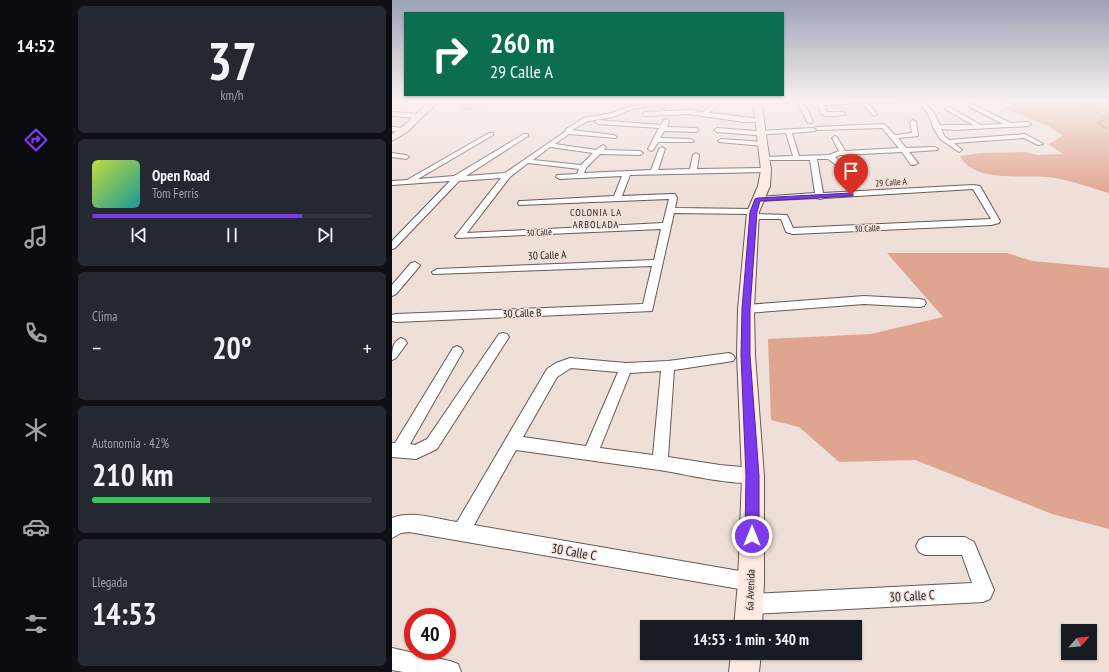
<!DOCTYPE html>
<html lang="es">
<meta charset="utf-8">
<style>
:root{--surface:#171b24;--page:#242831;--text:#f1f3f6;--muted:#9ea1a6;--line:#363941;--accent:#7c3aed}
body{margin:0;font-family:"PT Sans Narrow",sans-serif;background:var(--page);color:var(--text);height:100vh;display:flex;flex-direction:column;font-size:15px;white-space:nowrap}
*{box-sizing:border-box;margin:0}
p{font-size:13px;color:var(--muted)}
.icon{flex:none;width:22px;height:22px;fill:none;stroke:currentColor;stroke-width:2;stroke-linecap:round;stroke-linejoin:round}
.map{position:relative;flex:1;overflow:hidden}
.side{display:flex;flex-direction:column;gap:6px;padding:6px;background:#0d0f14;width:320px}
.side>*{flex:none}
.top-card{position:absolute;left:12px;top:12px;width:380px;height:84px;border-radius:0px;box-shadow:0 1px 3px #0004;background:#0b6e4f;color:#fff;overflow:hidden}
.needle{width:26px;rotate:63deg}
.fabs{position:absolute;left:669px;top:624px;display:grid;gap:8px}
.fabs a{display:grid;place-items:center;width:36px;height:36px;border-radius:0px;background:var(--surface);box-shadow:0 1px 3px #0004;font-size:20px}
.speed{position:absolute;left:12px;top:608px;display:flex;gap:8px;font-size:20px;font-weight:700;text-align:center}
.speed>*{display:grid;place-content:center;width:52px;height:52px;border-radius:50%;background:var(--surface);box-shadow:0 1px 3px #0004;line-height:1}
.speed .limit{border:6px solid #d22;background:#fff;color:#111}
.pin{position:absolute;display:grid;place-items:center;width:34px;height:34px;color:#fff;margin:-41px -17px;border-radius:50% 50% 50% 0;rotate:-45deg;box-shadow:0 0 4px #0007}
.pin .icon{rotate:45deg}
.me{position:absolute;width:44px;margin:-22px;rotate:0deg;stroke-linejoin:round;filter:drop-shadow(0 0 3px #0008)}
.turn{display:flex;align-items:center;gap:14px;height:84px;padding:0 20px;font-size:18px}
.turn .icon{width:52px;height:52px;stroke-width:2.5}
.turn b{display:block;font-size:28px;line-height:34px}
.big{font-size:30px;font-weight:800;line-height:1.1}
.side .widget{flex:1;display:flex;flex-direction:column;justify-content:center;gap:6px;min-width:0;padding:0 14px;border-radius:6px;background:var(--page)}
.side .dial{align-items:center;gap:0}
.dial b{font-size:52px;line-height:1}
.song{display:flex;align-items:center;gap:12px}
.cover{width:48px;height:48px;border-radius:6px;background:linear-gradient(135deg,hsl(70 70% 55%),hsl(180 70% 35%))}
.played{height:4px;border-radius:2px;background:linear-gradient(90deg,var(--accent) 75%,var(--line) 75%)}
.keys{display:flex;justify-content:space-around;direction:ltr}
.heat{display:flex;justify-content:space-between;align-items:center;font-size:22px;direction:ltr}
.charge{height:6px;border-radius:3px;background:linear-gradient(90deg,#34c759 42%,var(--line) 0)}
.trip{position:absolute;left:248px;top:620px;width:222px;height:40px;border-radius:0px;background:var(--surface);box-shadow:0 1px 3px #0004;font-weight:800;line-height:40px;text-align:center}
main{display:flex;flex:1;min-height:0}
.menu{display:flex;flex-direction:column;width:72px;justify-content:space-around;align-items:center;background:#090b0e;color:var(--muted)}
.menu .icon{width:28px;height:28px}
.menu .active{color:var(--accent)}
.menu b{font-size:18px;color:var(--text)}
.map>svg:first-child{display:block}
</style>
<main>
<nav class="menu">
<b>14:52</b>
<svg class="icon active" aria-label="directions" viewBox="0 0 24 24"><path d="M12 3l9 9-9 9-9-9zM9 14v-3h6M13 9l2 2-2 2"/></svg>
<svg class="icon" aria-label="music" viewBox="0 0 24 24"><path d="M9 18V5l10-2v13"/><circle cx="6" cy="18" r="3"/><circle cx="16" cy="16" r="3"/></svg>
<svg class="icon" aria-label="phone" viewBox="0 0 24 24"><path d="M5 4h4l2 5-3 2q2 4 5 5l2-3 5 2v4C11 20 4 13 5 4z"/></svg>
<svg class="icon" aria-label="climate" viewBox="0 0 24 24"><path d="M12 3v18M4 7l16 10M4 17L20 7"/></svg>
<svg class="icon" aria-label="car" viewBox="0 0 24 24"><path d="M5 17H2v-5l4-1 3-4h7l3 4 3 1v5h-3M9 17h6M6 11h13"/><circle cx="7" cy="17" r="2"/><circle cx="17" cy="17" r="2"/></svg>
<svg class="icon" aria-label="filters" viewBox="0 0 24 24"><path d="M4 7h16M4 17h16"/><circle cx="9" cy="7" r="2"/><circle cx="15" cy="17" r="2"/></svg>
</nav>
<section class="side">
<div class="widget dial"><b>37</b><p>km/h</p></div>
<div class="widget">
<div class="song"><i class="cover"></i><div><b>Open Road</b><p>Tom Ferris</p></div></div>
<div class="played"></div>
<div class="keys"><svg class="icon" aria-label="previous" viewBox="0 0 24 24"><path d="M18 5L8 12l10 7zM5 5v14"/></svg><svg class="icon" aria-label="pause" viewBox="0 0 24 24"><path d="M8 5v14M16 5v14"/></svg><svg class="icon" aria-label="next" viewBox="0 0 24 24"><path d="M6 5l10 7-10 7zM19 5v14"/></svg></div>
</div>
<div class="widget"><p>Clima</p>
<div class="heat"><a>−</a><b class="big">20°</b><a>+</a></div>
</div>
<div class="widget"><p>Autonomía · 42%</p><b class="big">210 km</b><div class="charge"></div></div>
<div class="widget"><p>Llegada</p><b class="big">14:53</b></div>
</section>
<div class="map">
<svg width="717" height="672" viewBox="0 0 717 672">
<rect width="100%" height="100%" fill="#efdfd9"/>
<path fill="#e0a590" d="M609,100H717V193C699,188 681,181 663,178C636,173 583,185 568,156L589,153L633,152L645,155L671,154L656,144L666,139L670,135L656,126L611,108L619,106Z
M495,253H615L640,261L717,268V529L660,514L523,460L447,462L407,427L379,420L376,339L479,334L551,317Z"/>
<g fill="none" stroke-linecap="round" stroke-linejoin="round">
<path stroke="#cb846a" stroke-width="2" d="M669,100L709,114L715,119L706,122L710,126L717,128"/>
</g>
<path fill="#fbbfa9" stroke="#998a85" d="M76,100H97L100,102L73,110L67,102Z"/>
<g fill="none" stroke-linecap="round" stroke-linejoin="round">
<defs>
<path id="street" d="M248,100H254L252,107L237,110L221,117L196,121L180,130L222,135L225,137L224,138L177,134L163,144L204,150L211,145L214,147L212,150L248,151L251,153L248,155L208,154L194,168L192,173L259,170L267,149L270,147L273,149L266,170L298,169L301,155L304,153L307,155L305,169L374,168L378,170L374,172L238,175L230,196L280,194H283L285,198L283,208L361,209L364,210V214L395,215L401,228L599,219L581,189L432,198L428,199L425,198L363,201V197H366L423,193L418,160H371L369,159L373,157L401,156L394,133L363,135L325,132L322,130L325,128L363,131L421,128L424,130L423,131L400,133L407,156L437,155L447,151L440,138L443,136L445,137L453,151L507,148L490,128L426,130L423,128L424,127L492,124L503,135L520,133L518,122L521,120L524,122L526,136L506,138L514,148L543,147L546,149L545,150L517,152L526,163L522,165H519L510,152L448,155L443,157L452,166L448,168L436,159H425L431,193L581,185L588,186L608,221L607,223L599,225L401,234L394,232L389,219H361L358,218V214L282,213L260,311L4,322L0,321V315L4,314L251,304L260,266L41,274L40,272L45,269L262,260L269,229L65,238L63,236L65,234L109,178L67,181L3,248L0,249V241L58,181L0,185V181L15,180L97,133H101V135L26,179L62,176L132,134H136V136L74,176L113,173L174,131V129L192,118L220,113L233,108L247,105ZM158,147L201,153L189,165L141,160ZM136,163L187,169L185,174L165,175L164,177L168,179L230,176L222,196L130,201H127L126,203L127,205L277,199L271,223L75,233L118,177Z
M265,100H271L272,108H268Z
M325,100L330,101L317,113C325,114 367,118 370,120L367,122H352L297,114L253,116L250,114L253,112L297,110L311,112Z
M405,100H411L421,122L420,123L415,122Z
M424,100L430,101L530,100L541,111L548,125H581L555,110L554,109L557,107L589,125L611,124L578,107L577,106L580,104L619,123L636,122L639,124L636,126L563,130L549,129L553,137L557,140L633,134L651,144L646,145L632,138L562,143L570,150L567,152L548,139L541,127L536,113L525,101L476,103L485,114L482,116L470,103L432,105L435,112H451L454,114C451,116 434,117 431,115C428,113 426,104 424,100Z
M0,112L26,114L29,116L26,118L0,116Z
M274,119L277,121L275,127L304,128L307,130L304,132L272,131L268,138L299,139L302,141L301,142H266L261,150L259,151L256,149L267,128L206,124L203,122L206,120L269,125L272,120Z
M0,127L12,128L15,130L12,132L0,131Z
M329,139L371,142L374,144L371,146L327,142L326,141Z
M0,153L14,155L17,157L14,159L0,157Z
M23,262L28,265L27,267L4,294L0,296V285L19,263Z
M472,296L528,299L532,300L534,303L532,306L528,307L472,304L354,313L350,312L348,309L350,306L354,305Z
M111,333L115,334L117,337L45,449L24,459L0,457V443H3L61,348L65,346L69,348L71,351L18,444L23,445L35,439L107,334Z
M9,338L13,340L15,343L4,358L0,360C0,351 0,342 9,338Z
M337,353L341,355L343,358L341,361L282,370L276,457L328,465L361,468L367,471L369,476L367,481C350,488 288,473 267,470C219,463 172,457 124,450L82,525L359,573L366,575L368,582L366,589L359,591L17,532L9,533L0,538V518C20,510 44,519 65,522L155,369L164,363L178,358L234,363L276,361ZM179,368L226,372L194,446L131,437L165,377ZM269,371L261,455L208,448L238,373Z
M533,537H573L582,542L602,590L598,599L591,602L359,614L352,611L349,604L352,597L359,594L580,583L570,555H533L527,552L524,546L527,540Z
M0,648L58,661L66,664L69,672H11L0,670Z"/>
<path id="secondary" d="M39,100H48L15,132L0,141V134L9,128Z
M361,100H369L379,170L378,186L367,212L362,309L363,355L372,476V582L370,627H342L346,582L350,476L345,355L346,309L355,212L366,186L369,170Z
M339,653H369L367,672H337Z"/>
</defs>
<use href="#street" stroke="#675955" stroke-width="2"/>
<use href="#secondary" stroke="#675955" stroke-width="2"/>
<use href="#street" fill="#fff" fill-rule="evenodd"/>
<use href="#secondary" fill="#ffebe3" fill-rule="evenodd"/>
</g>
<linearGradient id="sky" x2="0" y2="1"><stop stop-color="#9ca1b6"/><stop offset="0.52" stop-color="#f8f1ee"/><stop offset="1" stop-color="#f8f1ee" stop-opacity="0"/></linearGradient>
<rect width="717" height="194" fill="url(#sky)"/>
<path fill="#7c3aed" stroke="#51269a" d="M459,193L461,194V196L368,201L365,212L358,309V355L367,476V536L365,541L360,543L355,541L353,536L354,476L349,355L350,309L358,212L363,199L366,198Z"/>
<g text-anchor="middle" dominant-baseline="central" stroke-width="3" stroke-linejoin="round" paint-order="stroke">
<g font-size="9" fill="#282321" stroke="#efdfd9">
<text transform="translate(499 182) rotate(-4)">29 Calle A</text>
<text transform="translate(475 228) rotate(-3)">30 Calle</text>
<text transform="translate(147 232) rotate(-3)">30 Calle</text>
</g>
<g font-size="10" letter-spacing="1" fill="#282321" stroke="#efdfd9">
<text x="204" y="212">COLONIA LA<tspan x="204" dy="12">ARBOLADA</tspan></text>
</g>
<g font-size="11" fill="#282321" stroke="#efdfd9">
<text transform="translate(155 255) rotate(-2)">30 Calle A</text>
<text transform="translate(130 313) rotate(-2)">30 Calle B</text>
<text transform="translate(358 590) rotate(-88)">6a Avenida</text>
</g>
<g font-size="13" fill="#282321" stroke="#efdfd9">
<text transform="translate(182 552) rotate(10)">30 Calle C</text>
<text transform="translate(520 596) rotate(-3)">30 Calle C</text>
</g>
</g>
</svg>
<div class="fabs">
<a><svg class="needle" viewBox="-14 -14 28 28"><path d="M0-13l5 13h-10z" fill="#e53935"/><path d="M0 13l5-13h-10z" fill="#9ea1a6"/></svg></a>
</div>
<div class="speed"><div class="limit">40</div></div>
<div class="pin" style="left:459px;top:195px;background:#d93025"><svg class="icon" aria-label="arrive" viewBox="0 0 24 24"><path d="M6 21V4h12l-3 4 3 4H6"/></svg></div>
<svg class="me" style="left:360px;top:536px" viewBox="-20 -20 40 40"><circle r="17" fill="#7c3aed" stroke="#fff" stroke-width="3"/><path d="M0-11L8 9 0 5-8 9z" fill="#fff"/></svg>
<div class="trip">14:53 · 1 min · 340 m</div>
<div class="top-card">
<div class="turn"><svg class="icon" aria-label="right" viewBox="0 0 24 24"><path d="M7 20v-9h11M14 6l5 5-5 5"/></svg><div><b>260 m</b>29 Calle A</div></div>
</div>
</div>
</main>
